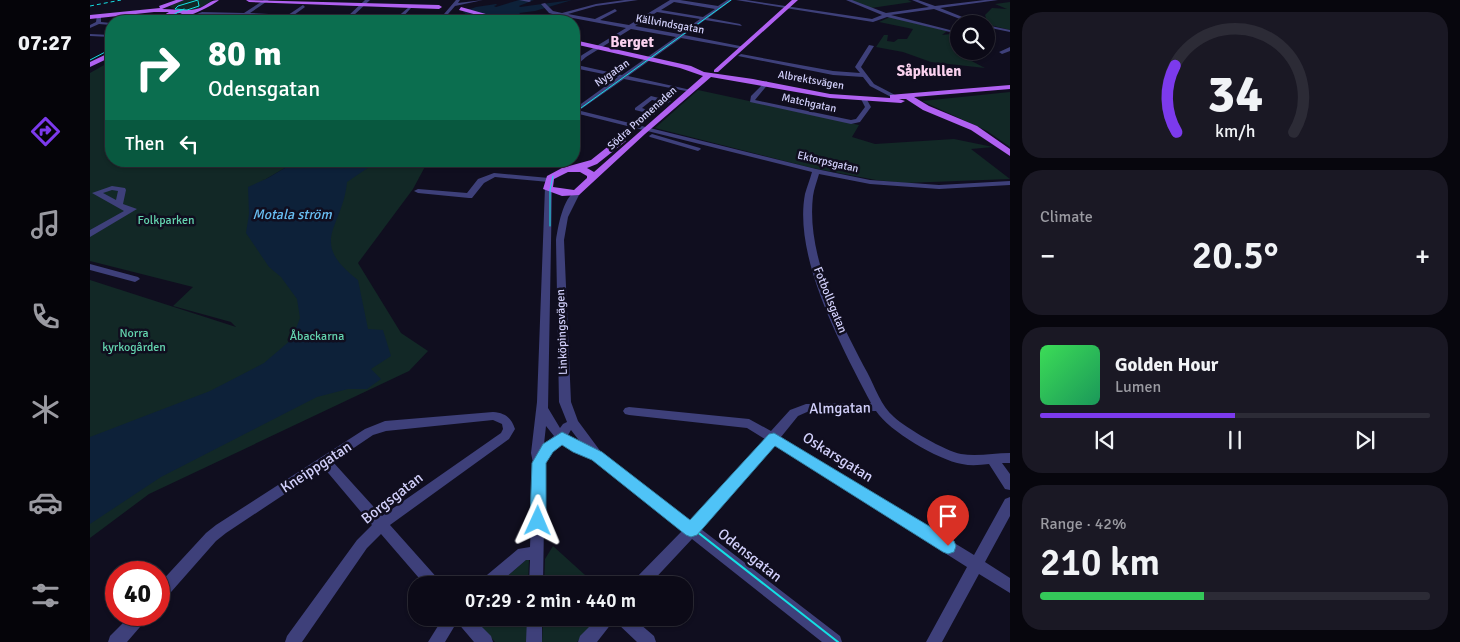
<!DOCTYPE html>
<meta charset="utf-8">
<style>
:root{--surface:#0c0a17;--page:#1a1824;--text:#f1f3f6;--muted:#9a9aa1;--line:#2c2b36;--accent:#7c3aed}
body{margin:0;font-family:Signika,sans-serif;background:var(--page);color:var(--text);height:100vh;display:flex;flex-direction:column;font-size:19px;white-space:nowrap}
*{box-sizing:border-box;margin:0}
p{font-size:16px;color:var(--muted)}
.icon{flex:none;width:28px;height:28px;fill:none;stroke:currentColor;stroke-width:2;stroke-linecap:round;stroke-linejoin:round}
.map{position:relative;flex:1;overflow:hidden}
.details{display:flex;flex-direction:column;gap:12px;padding:12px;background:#07060d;width:450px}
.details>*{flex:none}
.hud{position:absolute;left:15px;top:15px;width:475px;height:152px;border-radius:20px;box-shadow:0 1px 4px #0004,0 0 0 1px var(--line);background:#0b6e4f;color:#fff;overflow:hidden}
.tools{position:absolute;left:860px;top:15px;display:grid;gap:10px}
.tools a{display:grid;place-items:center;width:45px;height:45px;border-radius:50%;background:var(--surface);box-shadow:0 1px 4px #0004,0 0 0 1px var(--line);font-size:25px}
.speed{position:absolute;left:15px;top:561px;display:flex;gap:10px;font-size:25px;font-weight:700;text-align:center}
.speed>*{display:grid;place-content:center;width:65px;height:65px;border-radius:50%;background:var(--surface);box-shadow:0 1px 4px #0004,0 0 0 1px var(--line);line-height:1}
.speed .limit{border:8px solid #d22;background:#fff;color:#111}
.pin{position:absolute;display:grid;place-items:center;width:42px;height:42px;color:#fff;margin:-51px -21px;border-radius:50% 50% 50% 0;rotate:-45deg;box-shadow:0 0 5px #0007}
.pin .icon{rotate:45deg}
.me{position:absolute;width:55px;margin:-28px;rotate:1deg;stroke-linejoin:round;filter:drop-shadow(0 0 4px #0008)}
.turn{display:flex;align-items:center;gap:18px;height:105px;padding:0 20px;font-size:22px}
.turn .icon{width:65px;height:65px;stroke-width:2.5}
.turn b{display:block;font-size:35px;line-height:42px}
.then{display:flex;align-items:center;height:48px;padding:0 20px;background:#0003;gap:10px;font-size:19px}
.big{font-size:38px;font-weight:600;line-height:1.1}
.details .card{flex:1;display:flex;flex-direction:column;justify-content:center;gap:8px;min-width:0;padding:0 18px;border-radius:20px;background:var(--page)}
.details .dial{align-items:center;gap:0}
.dial svg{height:130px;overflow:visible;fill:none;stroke:var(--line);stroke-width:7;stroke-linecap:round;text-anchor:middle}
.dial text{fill:var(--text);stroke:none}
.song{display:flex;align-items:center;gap:15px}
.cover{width:60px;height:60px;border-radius:8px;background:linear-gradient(135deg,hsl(130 70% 55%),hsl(150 70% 35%))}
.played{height:5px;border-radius:2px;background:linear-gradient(90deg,var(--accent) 50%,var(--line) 50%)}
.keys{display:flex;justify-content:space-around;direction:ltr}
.heat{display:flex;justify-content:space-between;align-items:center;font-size:28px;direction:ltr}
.charge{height:8px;border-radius:4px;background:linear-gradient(90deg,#34c759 42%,var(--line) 0)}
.trip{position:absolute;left:318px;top:576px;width:285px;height:50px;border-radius:20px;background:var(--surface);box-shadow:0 1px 4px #0004,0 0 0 1px var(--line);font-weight:600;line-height:50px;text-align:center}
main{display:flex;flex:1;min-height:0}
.dock{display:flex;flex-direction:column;width:90px;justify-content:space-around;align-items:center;background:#050409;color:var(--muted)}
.dock .icon{width:35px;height:35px}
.dock .current{color:var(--accent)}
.dock b{font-size:22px;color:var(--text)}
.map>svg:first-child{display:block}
</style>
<main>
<nav class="dock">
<b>07:27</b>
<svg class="icon current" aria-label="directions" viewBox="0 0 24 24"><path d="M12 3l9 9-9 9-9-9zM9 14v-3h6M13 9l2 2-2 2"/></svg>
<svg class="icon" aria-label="music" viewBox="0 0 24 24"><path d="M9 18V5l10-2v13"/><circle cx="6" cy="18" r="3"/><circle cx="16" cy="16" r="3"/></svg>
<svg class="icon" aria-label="phone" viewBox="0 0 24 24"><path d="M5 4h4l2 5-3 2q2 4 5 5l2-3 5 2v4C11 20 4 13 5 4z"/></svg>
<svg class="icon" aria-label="climate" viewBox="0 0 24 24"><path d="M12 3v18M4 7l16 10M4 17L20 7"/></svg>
<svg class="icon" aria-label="car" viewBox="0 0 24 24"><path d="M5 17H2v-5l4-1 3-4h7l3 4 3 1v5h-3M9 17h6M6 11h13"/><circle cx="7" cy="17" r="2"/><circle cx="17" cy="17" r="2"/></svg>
<svg class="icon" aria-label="filters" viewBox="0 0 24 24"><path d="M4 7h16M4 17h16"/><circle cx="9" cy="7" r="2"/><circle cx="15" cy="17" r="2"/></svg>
</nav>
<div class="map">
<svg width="920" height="642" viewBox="0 0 920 642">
<rect width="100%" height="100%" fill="#100e1f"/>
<path fill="#122826" d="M93,0H122C112,9 93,15 80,7L82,4Z
M760,0H818L822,2L781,8Z
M920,2V30L892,23L897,21L895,15L902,8L917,9L905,4Z
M800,17L857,31L852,35L869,33L868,54L895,68L841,62L813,52L786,47L794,35H798L797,41L804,42L808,39H817L823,29L789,22Z
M21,61V161H207L176,179L171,180L279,161H338L323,189L268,263L311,333L338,351L319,371L59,494L0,538V280L146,327L141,322L83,306L103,287L0,261V73Z
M608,90L769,125L762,137L785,144L864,139L903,147L881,149L920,179L815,183L786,180L722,168L565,128Z
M920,92V147L897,131L832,101Z
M463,546L506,585H454L455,559Z
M436,560H439L438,585H407Z
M383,618H437V642H405Z
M453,618H510L487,642H452Z"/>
<path fill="#0d2139" d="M429,0H444L429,6L430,7L482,0L445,11L429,13L432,15H421L405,21H377L375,13L372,12L386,7L406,4L407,5L404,6L406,7Z
M207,161H288L257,182C253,228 217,241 268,280L278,329L293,330L301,356L281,369L291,379L277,389H258L227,397L71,477L0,524V437L120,391L174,363L202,339L210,318L207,299L191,277L179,267L156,233L159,214L158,187L176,179Z"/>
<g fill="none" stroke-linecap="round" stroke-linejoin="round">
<path fill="#3e407a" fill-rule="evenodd" d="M174,0H179L160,13L198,15L213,5L215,7L204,15L257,17L275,0H280L262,17L305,19L319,7L321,8L311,19L325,21L259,20L253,21L254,20L200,18L197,19L195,18L156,16L149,21H144L151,16L113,14L95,21H89L112,12L154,13Z
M366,0H370L368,3L393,0L365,6L352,21H348Z
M429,0H440L441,1L439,2Z
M535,0H548L506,6L478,14L505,19L525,9L527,11L510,20L539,25L580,0H590L628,6L637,0H642L618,18L650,24L652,26L615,20L594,35L655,47L652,49L591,38L538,76L601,90V92L534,79L484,114V109L528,77L484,68V62L492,55L536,28L472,16L453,21H447L466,15L459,13L451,4L455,3L463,11L472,13L506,4ZM584,2L625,9L613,17L571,10ZM567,12L610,19L589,34L545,26ZM541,29L586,37L532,75L487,65L496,57Z
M646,0H656L782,19L792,15L756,0H762L796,13L839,7L822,0H828L845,6L895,0H908L850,8L890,24H883L844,9L801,15L860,30L869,29V31L860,32L797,17L783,22Z
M7,15L11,16V22L21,23V25L9,24L0,28V25L6,22Z
M896,25L920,30V32L896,27Z
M484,31L487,32V34H484Z
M0,34L21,35V37L0,36Z
M779,45L784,46L771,67L784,84L807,96V98H803L780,86L773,77L743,75L648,56L651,54L743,71L770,73L765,67Z
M920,47V51L912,54L909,52Z
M676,81L679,83L665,100L761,120L766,119L775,107L771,99L772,98H776L781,107L770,122L761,124L660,102L661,96Z
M561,96L581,101L578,103L562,100L552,108L565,113V115L545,110V108Z
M491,111L726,169L780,180L849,185L920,181V185L849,189L780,184L729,174C727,181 724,189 723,196C716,255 750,321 777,372C785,387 791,406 804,417C816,428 855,451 871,454C887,457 904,453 920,453V463H912L920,474V490L915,489L899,464C890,465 881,466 872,464C848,460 799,431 786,411L717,412L708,416L691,437L884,555L915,499L920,497V516L895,562L920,578V593L889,574L852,642H836L877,567L684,445L611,529L750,636L752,642H732L602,539L559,585H542L544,580L592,531L503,460L472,443L462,451L455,464L453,585H439L440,560H436L407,585H389L391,580L428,549L440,547L443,463L441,453L447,402L455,187H458L462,189L458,408L470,428L473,424L477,422L469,402L466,240C468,227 473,197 486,191L490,193L478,217L474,240L481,402L488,421L511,452L601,521L675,439L657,428L539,415L535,414L533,411L535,408L539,407L659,419L681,431L700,410L716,404L781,403C752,348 703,257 715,194C717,187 720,179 722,172L489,114L488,113ZM456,426L464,436L454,444ZM481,430L491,443L478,435Z
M562,134L610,148L611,149L608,151L560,137L559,136Z
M404,173L459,178L463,180L459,182L405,177L394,183L382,198H379L328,193L324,191L328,189L377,193L388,179Z
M22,186L35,188L36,190L33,204L47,209L0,237V230L34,211L2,193ZM22,190L28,191L26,200L13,193Z
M0,264L48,277L50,279L45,282L0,270Z
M403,412C415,413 421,417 425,429L419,439L300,525L349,580L351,585H335L291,534L277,548L212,642H195L197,636L267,540L282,525L234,468L136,533L126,541L74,600L69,602V584L116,533L126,525L275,429L295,421ZM403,420L412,424L413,429L411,433L292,516L243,462L283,435L296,431Z
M41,615H59L56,620L37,642H18L20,636Z
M353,618H383L401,636L403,642H384L367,622L355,642H338Z
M437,618H452V642H436Z
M508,618H543L564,636L566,642H547L527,623L525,619L507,642H488L490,636Z"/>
<path fill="#b061f1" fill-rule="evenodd" d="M86,0H94L72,9C84,9 98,12 110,8C117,5 120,0 129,0C120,8 87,22 76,21L92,13C82,12 75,22 64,21L79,12H64L0,19V15L70,8L69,6Z
M156,0L349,5L352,7L349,9L159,2Z
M702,0H708L628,72H624V70Z
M371,7L417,20L418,21H409L369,10Z
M484,40L601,66L614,72L663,79L740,94L800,98V95L811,94L920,85V89L824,97L839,106L887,126L920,149V156L881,130L833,110L816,99H809L815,101L811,103L740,98L621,77L555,134L489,195L472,196L453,189L457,176L472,168L501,160L530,137H536V141L507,164L497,168L504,172L613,76L590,68L484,44ZM478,172H490L497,176V178L484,190L463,187L464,179Z
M21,52V57L0,67V62Z"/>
<path stroke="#14dfe3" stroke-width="1" d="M108,0L88,6L85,9L97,10L109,6L108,1
M72,21L94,9
M0,60L21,49
M484,113L641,0
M460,226V190L463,176"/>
<path stroke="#14dfe3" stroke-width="2" d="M505,452L748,642"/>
<path stroke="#14dfe3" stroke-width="1" stroke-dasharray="4 3" stroke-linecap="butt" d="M0,6L31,0"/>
</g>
<path fill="#4fc3f7" stroke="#337fa1" d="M472,432L512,452L600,520L679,434L684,433L864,541L866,546L864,552L858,554L853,552L685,446L607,535L601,537L596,535L502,460L483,452L472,445L463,452L456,463V521L454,526L448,528L443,526L440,521L442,463L453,444Z"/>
<g text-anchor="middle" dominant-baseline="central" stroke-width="5" stroke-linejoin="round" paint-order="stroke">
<g font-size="11" fill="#d2d0fb" stroke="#100e1f">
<text transform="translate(580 24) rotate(10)">Källvindsgatan</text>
<text transform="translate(522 73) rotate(-35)">Nygatan</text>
<text transform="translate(721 80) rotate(10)">Albrektsvägen</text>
<text transform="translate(719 103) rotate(12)">Matchgatan</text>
<text transform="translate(552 118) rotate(-42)">Södra Promenaden</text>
<text transform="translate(738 162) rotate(13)">Ektorpsgatan</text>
</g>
<g font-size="12" fill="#64d4af" stroke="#100e1f">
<text x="76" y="220">Folkparken</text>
<text x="44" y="333">Norra<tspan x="44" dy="14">kyrkogården</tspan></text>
<text x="227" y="336">Åbackarna</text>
</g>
<g font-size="12" fill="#d2d0fb" stroke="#100e1f">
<text transform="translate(740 300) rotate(68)">Fotbollsgatan</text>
<text transform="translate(472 332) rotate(-92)">Linköpingsvägen</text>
</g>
<g font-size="14" font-style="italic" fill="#68bdf1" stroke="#100e1f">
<text x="202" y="214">Motala ström</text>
</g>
<g font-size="15" font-weight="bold" fill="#fbd2ef" stroke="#100e1f">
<text x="542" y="42">Berget</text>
<text x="839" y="71">Såpkullen</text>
</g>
<g font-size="15" fill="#d2d0fb" stroke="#100e1f">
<text transform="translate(750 408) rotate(-1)">Almgatan</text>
<text transform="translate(748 457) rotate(32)">Oskarsgatan</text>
<text transform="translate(226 467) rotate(-33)">Kneippgatan</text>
<text transform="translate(302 498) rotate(-38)">Borgsgatan</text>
<text transform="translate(660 555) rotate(38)">Odensgatan</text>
</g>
</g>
</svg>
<div class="tools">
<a><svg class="icon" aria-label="search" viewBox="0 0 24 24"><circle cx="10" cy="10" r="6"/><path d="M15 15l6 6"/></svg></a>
</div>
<div class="speed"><div class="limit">40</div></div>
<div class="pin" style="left:858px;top:546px;background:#d93025"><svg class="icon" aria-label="arrive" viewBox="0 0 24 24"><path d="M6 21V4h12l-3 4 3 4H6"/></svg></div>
<svg class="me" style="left:448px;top:521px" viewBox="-20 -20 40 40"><path d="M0-17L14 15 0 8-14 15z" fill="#4fc3f7" stroke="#fff" stroke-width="4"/></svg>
<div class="trip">07:29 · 2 min · 440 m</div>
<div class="hud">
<div class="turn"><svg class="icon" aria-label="right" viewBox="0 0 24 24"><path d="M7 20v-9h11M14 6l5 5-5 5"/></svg><div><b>80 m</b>Odensgatan</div></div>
<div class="then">Then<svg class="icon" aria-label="left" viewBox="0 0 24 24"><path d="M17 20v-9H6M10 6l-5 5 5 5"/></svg></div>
</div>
</div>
<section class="details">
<div class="card dial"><svg viewBox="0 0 100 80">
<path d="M14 69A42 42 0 1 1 86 69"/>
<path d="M14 69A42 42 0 0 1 13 28" stroke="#7c3aed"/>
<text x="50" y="56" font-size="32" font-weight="700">34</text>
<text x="50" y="72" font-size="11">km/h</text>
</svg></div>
<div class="card"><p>Climate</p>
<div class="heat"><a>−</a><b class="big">20.5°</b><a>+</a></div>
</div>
<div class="card">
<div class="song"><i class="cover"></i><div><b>Golden Hour</b><p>Lumen</p></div></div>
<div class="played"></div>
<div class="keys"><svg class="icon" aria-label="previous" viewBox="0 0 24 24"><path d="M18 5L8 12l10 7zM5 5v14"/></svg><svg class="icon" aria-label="pause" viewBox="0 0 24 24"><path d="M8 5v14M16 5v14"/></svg><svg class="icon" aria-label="next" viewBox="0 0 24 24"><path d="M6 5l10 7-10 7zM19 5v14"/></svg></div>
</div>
<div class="card"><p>Range · 42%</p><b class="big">210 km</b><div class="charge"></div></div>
</section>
</main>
